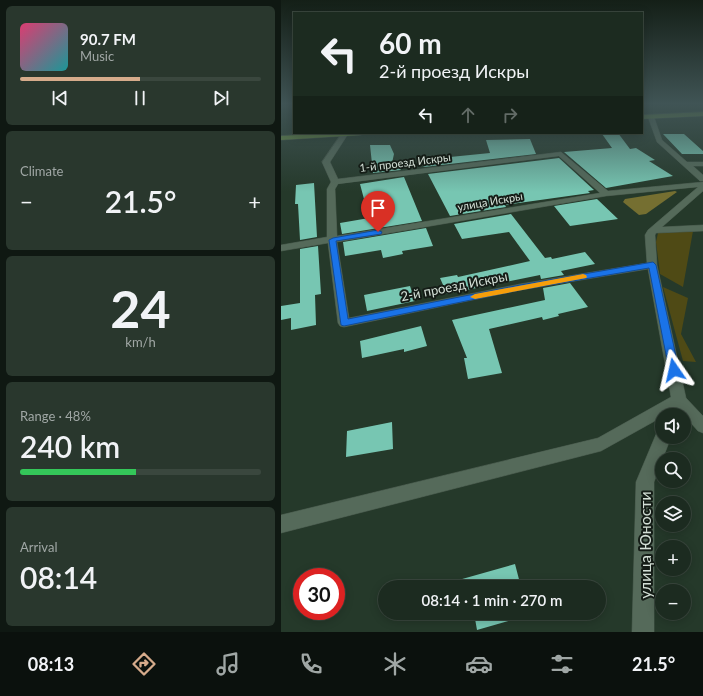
<!DOCTYPE html>
<meta charset="utf-8">
<style>
:root{--surface:#1c2b20;--page:#29372d;--text:#f1f3f6;--muted:#a0a7a5;--line:#3a473e;--accent:#d6ab8b}
body{margin:0;font-family:Lato,sans-serif;background:var(--page);color:var(--text);height:100vh;display:flex;flex-direction:column;font-size:15px;white-space:nowrap}
*{box-sizing:border-box;margin:0}
p{font-size:13px;color:var(--muted)}
.icon{flex:none;width:22px;height:22px;fill:none;stroke:currentColor;stroke-width:2;stroke-linecap:round;stroke-linejoin:round}
.map{position:relative;flex:1;overflow:hidden}
.sheet{display:flex;flex-direction:column;gap:6px;padding:6px;background:#0f1812;width:281px}
.sheet>*{flex:none}
.banner{position:absolute;left:12px;top:12px;width:350px;height:122px;border-radius:0px;box-shadow:0 2px 10px #0003,0 0 0 1px var(--line);background:#1c2b20;color:var(--text);overflow:hidden}
.fabs{position:absolute;left:374px;top:408px;display:grid;gap:8px}
.fabs a{display:grid;place-items:center;width:36px;height:36px;border-radius:50%;background:var(--surface);box-shadow:0 2px 10px #0003,0 0 0 1px var(--line);font-size:20px}
.speed{position:absolute;left:12px;top:568px;display:flex;gap:8px;font-size:20px;font-weight:700;text-align:center}
.speed>*{display:grid;place-content:center;width:52px;height:52px;border-radius:50%;background:var(--surface);box-shadow:0 2px 10px #0003,0 0 0 1px var(--line);line-height:1}
.speed .limit{border:6px solid #d22;background:#fff;color:#111}
.pin{position:absolute;display:grid;place-items:center;width:34px;height:34px;color:#fff;margin:-41px -17px;border-radius:50% 50% 50% 0;rotate:-45deg;box-shadow:0 0 4px #0007}
.pin .icon{rotate:45deg}
.me{position:absolute;width:44px;margin:-22px;rotate:349deg;stroke-linejoin:round;filter:drop-shadow(0 0 3px #0008)}
.turn{display:flex;align-items:center;gap:14px;height:84px;padding:0 20px;font-size:18px}
.turn .icon{width:52px;height:52px;stroke-width:2.5}
.turn b{display:block;font-size:28px;line-height:34px}
.lanes{display:flex;align-items:center;height:38px;padding:0 20px;background:#0003;justify-content:center;gap:20px;direction:ltr}
.lanes .off{opacity:.35}
.big{font-size:30px;font-weight:600;line-height:1.1}
.sheet .tile{flex:1;display:flex;flex-direction:column;justify-content:center;gap:6px;min-width:0;padding:0 14px;border-radius:6px;background:var(--page)}
.sheet .dial{align-items:center;gap:0}
.dial b{font-size:52px;line-height:1}
.song{display:flex;align-items:center;gap:12px}
.cover{width:48px;height:48px;border-radius:6px;background:linear-gradient(135deg,hsl(340 70% 55%),hsl(180 70% 35%))}
.played{height:4px;border-radius:2px;background:linear-gradient(90deg,var(--accent) 50%,var(--line) 50%)}
.keys{display:flex;justify-content:space-around;direction:ltr}
.heat{display:flex;justify-content:space-between;align-items:center;font-size:22px;direction:ltr}
.charge{height:6px;border-radius:3px;background:linear-gradient(90deg,#34c759 48%,var(--line) 0)}
.trip{position:absolute;left:97px;top:580px;width:228px;height:40px;border-radius:20px;background:var(--surface);box-shadow:0 2px 10px #0003,0 0 0 1px var(--line);font-weight:600;line-height:40px;text-align:center}
.dock{display:flex;height:64px;justify-content:space-around;align-items:center;background:#0b110d;color:var(--muted)}
.dock .icon{width:28px;height:28px}
.dock .current{color:var(--accent)}
.dock b{font-size:18px;color:var(--text)}
main{display:flex;flex:1;min-height:0}
.map>svg:first-child{display:block}
</style>
<main>
<section class="sheet">
<div class="tile">
<div class="song"><i class="cover"></i><div><b>90.7 FM</b><p>Music</p></div></div>
<div class="played"></div>
<div class="keys"><svg class="icon" aria-label="previous" viewBox="0 0 24 24"><path d="M18 5L8 12l10 7zM5 5v14"/></svg><svg class="icon" aria-label="pause" viewBox="0 0 24 24"><path d="M8 5v14M16 5v14"/></svg><svg class="icon" aria-label="next" viewBox="0 0 24 24"><path d="M6 5l10 7-10 7zM19 5v14"/></svg></div>
</div>
<div class="tile"><p>Climate</p>
<div class="heat"><a>−</a><b class="big">21.5°</b><a>+</a></div>
</div>
<div class="tile dial"><b>24</b><p>km/h</p></div>
<div class="tile"><p>Range · 48%</p><b class="big">240 km</b><div class="charge"></div></div>
<div class="tile"><p>Arrival</p><b class="big">08:14</b></div>
</section>
<div class="map">
<svg width="422" height="632" viewBox="0 0 422 632">
<rect width="100%" height="100%" fill="#25392a"/>
<path fill="#4f4a15" d="M412,231L402,287L379,274L375,242L377,233Z
M382,287L407,298L400,334L415,362L402,361Z"/>
<path fill="#756f31" d="M394,191L396,192L365,214L358,215L342,202L344,199Z"/>
<path fill="#77c6b2" d="M337,133L349,149L355,148L374,160L368,161L392,176L325,188L283,152L331,148L321,134Z
M382,134H403L422,151V154H401Z
M249,139L255,154L143,167L139,160L209,153L205,140Z
M89,145H109L113,154L111,163L116,162L120,170L92,173Z
M278,158L313,190L307,191L309,193L224,205L225,207L169,216L147,174Z
M123,177L141,221L61,234L59,223L88,218L79,184Z
M33,183L36,237L19,240L17,204H14L15,185Z
M316,199L337,219L289,226L273,206Z
M230,214L264,258L270,257L271,259L304,252L314,264L280,271L283,275L260,279L259,275L166,294L159,278L176,275L177,277L249,261L228,232L181,239L173,224Z
M145,228L152,246L121,251L122,254L102,258L100,250L64,256L62,242Z
M37,246L40,294L34,295L35,325L10,330V318L0,320V306L19,303V249Z
M289,283L307,307L277,314L278,316L262,320L261,317L208,329L221,373L187,379L183,358H186L171,320L264,300L262,288Z
M129,286L134,301L86,311L83,295Z
M140,326L146,346L123,352V349L81,358L79,341Z
M111,422L112,449L65,457L66,431Z
M234,564L240,587H167V583Z
M193,613H241V617L196,630Z"/>
<g fill="none" stroke-linecap="round" stroke-linejoin="round">
<defs>
<path id="minor" d="M370,115L373,117L381,140L406,162H422V166H412L422,175V181H419L376,142L367,117Z
M61,133L67,134L49,162L57,179L280,152L327,191L422,182V191L381,227L422,225V231L375,233L374,235L376,265L405,398L422,416V433L417,431L400,412L399,415H381V417L320,451L0,533V515L317,438L390,397L367,269L239,290L63,327L59,326L57,323L47,243L0,251V245L46,237V189L50,182L41,162ZM278,156L319,193L56,236L54,189L57,184ZM417,187L367,230L364,235L366,263L239,284L68,318L56,242L325,196Z
M381,431V437H390L373,482V632H351L355,482L376,432Z"/>
<path id="major" d="M422,112V116L361,119V115Z
M49,133H83L80,135L0,140V136Z"/>
</defs>
<use href="#minor" stroke="#455649" stroke-width="1"/>
<use href="#major" stroke="#455649" stroke-width="1"/>
<use href="#minor" fill="#556a5a" fill-rule="evenodd"/>
<use href="#major" fill="#6d923f" fill-rule="evenodd"/>
</g>
<linearGradient id="sky" x2="0" y2="1"><stop stop-color="#141f17"/><stop offset="0.54" stop-color="#405455"/><stop offset="1" stop-color="#405455" stop-opacity="0"/></linearGradient>
<rect width="422" height="192" fill="url(#sky)"/>
<path fill="#1a73e8" stroke="#114b97" d="M97,230L101,232L100,234L55,241L67,319L239,285L372,262L375,265L398,370L397,372H389L388,370L368,268L239,290L63,326L60,325L48,240L52,238Z"/>
<path fill="#f59e0b" d="M302,274L305,275L306,277L305,278L194,299L189,297L194,294Z"/>
<g text-anchor="middle" dominant-baseline="central" stroke-width="4" stroke-linejoin="round" paint-order="stroke">
<g font-size="11" fill="#d4e0d7" stroke="#151d17">
<text transform="translate(124 162) rotate(-7)">1-й проезд Искры</text>
<text transform="translate(209 201) rotate(-10)">улица Искры</text>
</g>
<g font-size="13" fill="#d4e0d7" stroke="#151d17">
<text transform="translate(173 286) rotate(-11)">2-й проезд Искры</text>
</g>
<g font-size="16" fill="#d4e0d7" stroke="#151d17">
<text transform="translate(363 545) rotate(-90)">улица Юности</text>
</g>
</g>
</svg>
<div class="fabs">
<a><svg class="icon" aria-label="sound" viewBox="0 0 24 24"><path d="M4 9h4l5-4v14l-5-4H4zM17 9q2 3 0 6"/></svg></a>
<a><svg class="icon" aria-label="search" viewBox="0 0 24 24"><circle cx="10" cy="10" r="6"/><path d="M15 15l6 6"/></svg></a>
<a><svg class="icon" aria-label="layers" viewBox="0 0 24 24"><path d="M12 4l9 5-9 5-9-5zM3 14l9 5 9-5"/></svg></a>
<a>+</a>
<a>−</a>
</div>
<div class="speed"><div class="limit">30</div></div>
<div class="pin" style="left:97px;top:232px;background:#d93025"><svg class="icon" aria-label="arrive" viewBox="0 0 24 24"><path d="M6 21V4h12l-3 4 3 4H6"/></svg></div>
<svg class="me" style="left:393px;top:370px" viewBox="-20 -20 40 40"><path d="M0-17L14 15 0 8-14 15z" fill="#1a73e8" stroke="#fff" stroke-width="4"/></svg>
<div class="trip">08:14 · 1 min · 270 m</div>
<div class="banner">
<div class="turn"><svg class="icon" aria-label="left" viewBox="0 0 24 24"><path d="M17 20v-9H6M10 6l-5 5 5 5"/></svg><div><b>60 m</b>2-й проезд Искры</div></div>
<div class="lanes"><svg class="icon" aria-label="left" viewBox="0 0 24 24"><path d="M17 20v-9H6M10 6l-5 5 5 5"/></svg><svg class="icon off" aria-label="ahead" viewBox="0 0 24 24"><path d="M12 20V5M6 11l6-6 6 6"/></svg><svg class="icon off" aria-label="right" viewBox="0 0 24 24"><path d="M7 20v-9h11M14 6l5 5-5 5"/></svg></div>
</div>
</div>
</main>
<nav class="dock">
<b>08:13</b>
<svg class="icon current" aria-label="directions" viewBox="0 0 24 24"><path d="M12 3l9 9-9 9-9-9zM9 14v-3h6M13 9l2 2-2 2"/></svg>
<svg class="icon" aria-label="music" viewBox="0 0 24 24"><path d="M9 18V5l10-2v13"/><circle cx="6" cy="18" r="3"/><circle cx="16" cy="16" r="3"/></svg>
<svg class="icon" aria-label="phone" viewBox="0 0 24 24"><path d="M5 4h4l2 5-3 2q2 4 5 5l2-3 5 2v4C11 20 4 13 5 4z"/></svg>
<svg class="icon" aria-label="climate" viewBox="0 0 24 24"><path d="M12 3v18M4 7l16 10M4 17L20 7"/></svg>
<svg class="icon" aria-label="car" viewBox="0 0 24 24"><path d="M5 17H2v-5l4-1 3-4h7l3 4 3 1v5h-3M9 17h6M6 11h13"/><circle cx="7" cy="17" r="2"/><circle cx="17" cy="17" r="2"/></svg>
<svg class="icon" aria-label="filters" viewBox="0 0 24 24"><path d="M4 7h16M4 17h16"/><circle cx="9" cy="7" r="2"/><circle cx="15" cy="17" r="2"/></svg>
<b>21.5°</b>
</nav>
